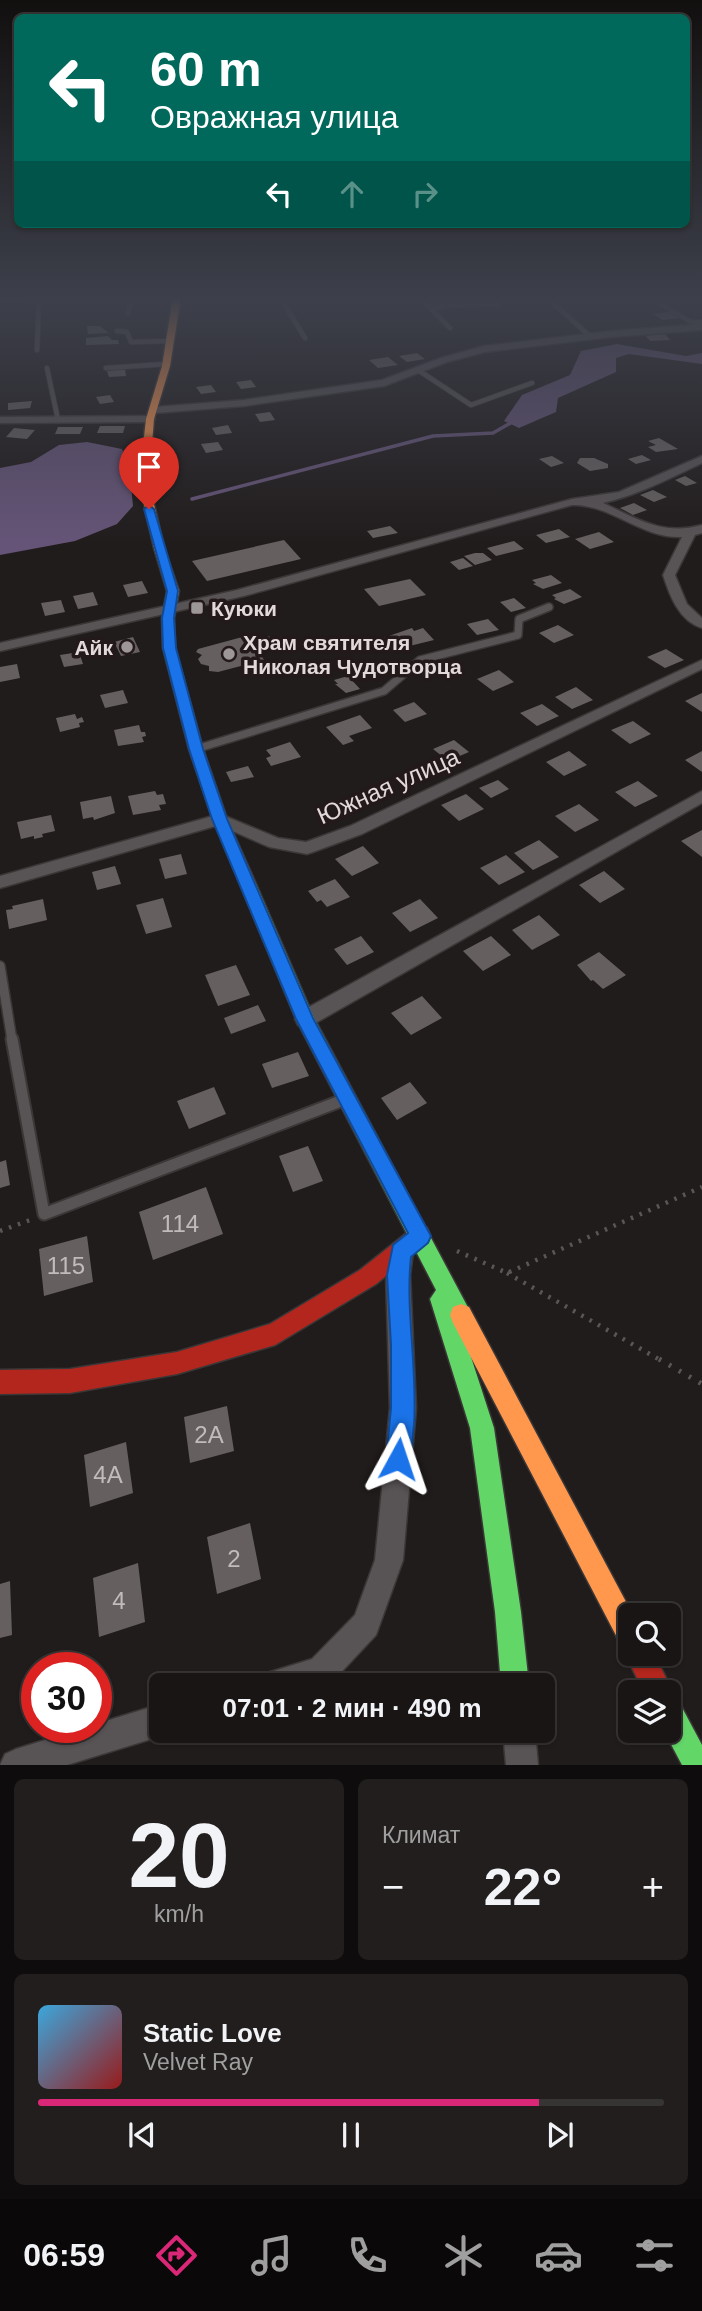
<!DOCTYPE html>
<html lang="ru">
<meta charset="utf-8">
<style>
:root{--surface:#191515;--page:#221e1e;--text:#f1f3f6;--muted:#9f9fa0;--line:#373434;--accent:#db2777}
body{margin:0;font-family:Arial,sans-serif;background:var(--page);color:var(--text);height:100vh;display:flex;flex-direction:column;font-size:26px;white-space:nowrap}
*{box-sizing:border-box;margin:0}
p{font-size:23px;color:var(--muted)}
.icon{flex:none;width:38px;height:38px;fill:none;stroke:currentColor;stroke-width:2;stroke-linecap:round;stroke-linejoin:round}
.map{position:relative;height:1765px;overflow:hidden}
.details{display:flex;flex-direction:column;gap:14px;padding:14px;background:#0e0c0c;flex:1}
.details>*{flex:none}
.hud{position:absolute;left:14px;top:14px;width:676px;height:214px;border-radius:10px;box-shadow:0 2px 5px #0004,0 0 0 2px var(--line);background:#00695c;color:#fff;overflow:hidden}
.controls{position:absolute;left:618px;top:1603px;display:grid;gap:14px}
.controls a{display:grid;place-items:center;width:63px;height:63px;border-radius:10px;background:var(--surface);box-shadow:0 2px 5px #0004,0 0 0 2px var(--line);font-size:35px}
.speed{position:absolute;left:21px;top:1652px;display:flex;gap:14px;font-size:35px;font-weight:700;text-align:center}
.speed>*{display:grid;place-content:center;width:91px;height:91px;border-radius:50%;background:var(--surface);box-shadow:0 2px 5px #0004,0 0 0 2px var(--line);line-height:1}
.speed .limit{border:10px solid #d22;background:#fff;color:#111}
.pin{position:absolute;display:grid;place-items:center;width:60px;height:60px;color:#fff;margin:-72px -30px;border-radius:50% 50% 50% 0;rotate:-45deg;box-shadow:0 0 7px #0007}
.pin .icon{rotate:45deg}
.me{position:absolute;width:77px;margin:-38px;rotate:5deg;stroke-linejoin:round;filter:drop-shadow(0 0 5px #0008)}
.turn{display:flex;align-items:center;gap:24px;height:147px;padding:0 21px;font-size:32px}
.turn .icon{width:91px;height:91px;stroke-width:2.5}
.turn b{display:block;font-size:49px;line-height:60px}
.lanes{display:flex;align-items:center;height:66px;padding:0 21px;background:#0003;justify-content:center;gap:35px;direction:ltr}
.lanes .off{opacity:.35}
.big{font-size:52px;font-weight:600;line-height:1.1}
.details .card{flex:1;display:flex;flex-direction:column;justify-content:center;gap:10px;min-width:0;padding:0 24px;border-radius:10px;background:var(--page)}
.details .dial{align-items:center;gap:0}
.dial b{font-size:91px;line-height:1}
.song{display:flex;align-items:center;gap:21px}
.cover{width:84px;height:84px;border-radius:10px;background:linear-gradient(135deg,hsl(200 70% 55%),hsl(0 70% 35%))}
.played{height:7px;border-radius:4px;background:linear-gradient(90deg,var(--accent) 80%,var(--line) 80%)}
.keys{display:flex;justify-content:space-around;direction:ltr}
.heat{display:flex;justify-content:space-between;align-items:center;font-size:38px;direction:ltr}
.details .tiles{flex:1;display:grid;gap:14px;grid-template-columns:1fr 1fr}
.card:last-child{grid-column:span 2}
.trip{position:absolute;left:149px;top:1673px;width:406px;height:70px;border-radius:10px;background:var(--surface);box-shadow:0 2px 5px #0004,0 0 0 2px var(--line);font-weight:600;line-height:70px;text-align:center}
.dock{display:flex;height:112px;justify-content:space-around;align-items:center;background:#0a0808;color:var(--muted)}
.dock .icon{width:49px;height:49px}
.dock .selected{color:var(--accent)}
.dock b{font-size:32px;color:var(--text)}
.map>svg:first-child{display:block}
</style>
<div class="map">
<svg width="702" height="1765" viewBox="0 0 702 1765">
<rect width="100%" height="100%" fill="#211c1c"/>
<path fill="#655477" d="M617,344L686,356L702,353V364L629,354L616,358V372L558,398L556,412L519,428L504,421L522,395L570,375L581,351Z
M87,442L122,449L129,466L133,506L117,524L75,541L0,555V468L31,462L59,445Z"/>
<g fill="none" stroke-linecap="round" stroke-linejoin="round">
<path stroke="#655477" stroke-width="3.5" d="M192,499L433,436L493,433L514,421"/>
</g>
<path fill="#65605f" d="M669,312L679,318L663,320L653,314Z
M87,326H100L109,333L88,334Z
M665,334L670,340L650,341L645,335Z
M108,336L112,340H118L119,344L86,345V338Z
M417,353L425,359L407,362L399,356Z
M388,357L398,365L378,368L369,360Z
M125,369L126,376L109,377L107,371Z
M251,380L256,387L241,389L236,382Z
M211,385L216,392L201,394L196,387Z
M110,395L114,402L100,404L96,397Z
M32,401L30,408L8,410V403Z
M270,412L275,420L260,422L255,414Z
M228,425L232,433L216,435L212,428Z
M100,426H125L123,433H97Z
M58,427H83L80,434H55Z
M14,428L35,430L27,439L6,437Z
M659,438L678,449L656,452L648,447L656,445L648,441Z
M218,442L223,450L206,453L201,444Z
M642,455L651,460L636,464L628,459Z
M552,456L564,463L551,467L539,459Z
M580,458H594L608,464V468L590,471L577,463Z
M685,476L697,483L686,486L675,480Z
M653,490L667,497L654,502L640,495Z
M634,503L647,510L633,515L620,508Z
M390,526L398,533L373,538L367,531Z
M559,529L570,537L546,543L536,535Z
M599,532L614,542L590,549L575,539Z
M284,540L301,559L207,581L192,561Z
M514,541L524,549L496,556L487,548Z
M475,553H483L492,560L475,565L464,556Z
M463,558L473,566L459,570L450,562Z
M551,575L562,583L543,589L533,584L536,583L532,580Z
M410,579L426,595L379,606L364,589Z
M142,581L148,593L128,597L123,585Z
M570,589L582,597L564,604L554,599L556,598L552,595Z
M93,592L98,605L78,609L73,596Z
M514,598L526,608L511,612L500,602Z
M61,600L65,612L45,616L41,603Z
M488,619L499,630L477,635L467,624Z
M558,625L574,635L554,643L539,633Z
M412,628L414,631L423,628L434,640L393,650L383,638Z
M246,636L251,642L269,636L271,639L283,636L289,643L277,646L280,650L260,653L264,660L218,672L209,671V666L201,664L198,659L202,655L196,652L198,649Z
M133,637L140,652L121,656L114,642Z
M666,649L684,660L665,668L647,657Z
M79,652L83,664L64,667L60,655Z
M17,664L20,678L0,682V667Z
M499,670L514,682L493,691L477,679Z
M348,676L360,689L346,693L335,684H338L334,680Z
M576,687L593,700L572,709L555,697Z
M123,690L128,703L105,708L100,695Z
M702,693V712L685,701Z
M414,702L427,714L405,722L393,710Z
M542,704L559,716L537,726L520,713Z
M75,714L77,719L82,717L84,722L79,723L80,727L60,732L56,718Z
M360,715L372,728L349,736L354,741L343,745L326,727Z
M633,721L651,734L630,744L611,730Z
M139,725L141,732H145L146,736L142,737L144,742L118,746L114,730Z
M454,740L469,752L448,761L433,749Z
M290,742L301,757L271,766L266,758L271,756L266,750Z
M569,751L587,765L564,776L546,762Z
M702,751V772L685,760Z
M248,766L254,777L231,782L226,772Z
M498,780L509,789L491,798L479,788Z
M638,781L658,796L635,807L615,792Z
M155,791L157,795L163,794L166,804L159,805L161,810L133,815L128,796Z
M364,793L374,803L356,810L352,806L344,809L337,802Z
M466,794L484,809L459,821L441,805Z
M111,796L115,813L94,820L93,817L83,819L80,802Z
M579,804L599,820L575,832L555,816Z
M51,815L55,831L42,834L43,837L34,839V836L21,839L17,822Z
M702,830V857L681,841Z
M539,840L559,857L533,870L514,853Z
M363,846L379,863L352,876L335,859Z
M181,854L187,874L165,879L159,859Z
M506,855L525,872L499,885L480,868Z
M115,866L121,884L97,890L92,872Z
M604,871L625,889L600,903L579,885Z
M335,879L350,897L327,907L321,900L317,902L308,891Z
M163,898L172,927L146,934L136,905Z
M43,899L47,920L9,929L6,910L13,909L12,906Z
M420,899L438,918L410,932L392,913Z
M539,915L560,935L532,950L512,930Z
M361,936L374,952L347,965L334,949Z
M491,936L511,955L483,971L463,951Z
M599,952L626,975L603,989L593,980L591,981L577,965Z
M236,965L250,995L218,1006L205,975Z
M422,996L442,1018L411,1035L391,1013Z
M258,1005L266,1021L231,1034L224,1018Z
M298,1052L309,1076L272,1088L262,1064Z
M410,1082L427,1103L397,1120L381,1098Z
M214,1087L226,1114L189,1129L177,1101Z
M308,1146L323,1181L293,1192L279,1156Z
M6,1160L10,1185L0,1188V1162Z
M206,1187L223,1234L153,1260L139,1212Z
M87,1236L93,1282L44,1296L39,1249Z
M227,1406L234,1451L190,1463L184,1417Z
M126,1442L133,1493L90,1507L84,1455Z
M250,1523L261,1579L217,1594L207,1537Z
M138,1563L145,1622L99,1637L93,1578Z
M10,1581L12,1635L0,1638V1584Z"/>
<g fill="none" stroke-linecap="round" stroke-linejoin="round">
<defs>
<path id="lane-far3" d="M280,297L305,338
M430,297H420L431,309
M447,297L449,305L499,304
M649,297L691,322H702
M554,304L591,337
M449,305L431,309L450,328
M128,313L132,297
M117,331L127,332L131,342L169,341
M37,350L39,299
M47,368L58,420
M106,368L166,364
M418,370L471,405L532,383"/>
<path id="lane-far2" d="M196,749L384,691L420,660L518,635L519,619L549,607"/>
<path id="lane-far1" d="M0,966L12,1040"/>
<path id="lane" d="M12,1039L44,1214L346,1099"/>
<path id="street" d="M0,297H124L120,299L0,301Z
M702,324V330L611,337L485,352L447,362L384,386L244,406L155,413L150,410L155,407L244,400L382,380L441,358L484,346L611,331Z
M0,417L150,416L155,419L150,422L0,423Z
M702,456V463C670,478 638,495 603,503C638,519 662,536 702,525V533L695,535L675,575L687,604L702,618V628C679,621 670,596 663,575L682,537C642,539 611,504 572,505L244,596L0,651V643L237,590L572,499L619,492Z
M702,660V669L362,834L313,852L307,854L269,847L219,825L0,888V876L220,814L278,838L306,842L350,826Z
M702,791V803L312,1025L305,1027L298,1025L295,1019L298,1013Z
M401,1241L409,1244L413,1252L410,1275L416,1408L403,1560L376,1635L332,1682L323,1685H260L264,1674L312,1659L355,1615L375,1560L390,1408L386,1275L393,1244Z
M161,1704V1731H172L161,1736L67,1765H0L5,1754L16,1749L87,1727H96V1724Z
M503,1731H535L538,1765H506Z"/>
<path id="fast" d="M248,878L256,884L314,1018L472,1315L469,1323L461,1326L494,1428L521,1612L529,1685H501L495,1612L470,1428L430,1299L436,1290L296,1019L240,884Z
M668,1696L678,1700L702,1745V1765H682L664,1731H668Z"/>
<path id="slow" d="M173,297H181L170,366L154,419L149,482L164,548L179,591L174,618L175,648L203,749L227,819L256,884L248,890L240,884L213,819L189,749L163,648L162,618L167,591L154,548L139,482L146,419L162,366Z
M461,1304L469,1307L633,1615H630V1649L621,1645L453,1323L450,1315L453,1307Z"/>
<path id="jam" d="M420,1225L427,1228L430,1235L427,1242L376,1284L275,1345L177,1374L70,1393L0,1394V1370L70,1369L177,1352L270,1324L360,1270L413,1228Z
M630,1644V1654H654L673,1692L669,1702L668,1692H644L625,1654Z"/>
</defs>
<use href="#lane-far3" stroke="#3b3737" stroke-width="6"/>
<use href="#lane-far2" stroke="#3b3737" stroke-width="10"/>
<use href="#lane-far1" stroke="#3b3737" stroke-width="12"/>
<use href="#lane" stroke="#3b3737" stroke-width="15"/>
<use href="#street" stroke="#3b3737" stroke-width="3"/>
<use href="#fast" stroke="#3b3737" stroke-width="3"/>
<use href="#slow" stroke="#3b3737" stroke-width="3"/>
<use href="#jam" stroke="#3b3737" stroke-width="3"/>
<path stroke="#5a5658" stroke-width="4.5" stroke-dasharray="2.5 7" stroke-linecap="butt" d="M0,1231L33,1219
M457,1251L507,1273L702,1187
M507,1273L662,1361"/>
<path stroke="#5a5658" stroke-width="5" stroke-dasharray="2.5 9" stroke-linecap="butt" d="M659,1359L702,1384"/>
<use href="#lane-far3" stroke="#585355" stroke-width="4.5"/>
<use href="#lane-far2" stroke="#585355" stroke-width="7"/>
<use href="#lane-far1" stroke="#585355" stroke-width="9"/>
<use href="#lane" stroke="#585355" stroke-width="11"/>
<use href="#street" fill="#585355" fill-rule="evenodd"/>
<use href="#fast" fill="#63d668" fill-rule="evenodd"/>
<use href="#slow" fill="#ff974d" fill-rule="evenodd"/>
<use href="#jam" fill="#b3261e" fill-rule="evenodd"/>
</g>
<linearGradient id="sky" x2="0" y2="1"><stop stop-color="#120f0f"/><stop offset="0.55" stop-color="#3d404b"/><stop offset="1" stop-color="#3d404b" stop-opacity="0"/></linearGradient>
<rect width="702" height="544" fill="url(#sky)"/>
<path fill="#1a73e8" stroke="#114b97" stroke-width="2" d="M149,505L154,509L178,591L174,618L176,648L203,749L227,819L313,1018L431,1236L428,1243L411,1257C405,1310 418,1369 414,1425C412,1439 413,1454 407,1468L398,1471L390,1468L386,1459L391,1408V1345L387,1275L393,1245L408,1233L296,1019L212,819L189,749L163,648L162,618L167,591L144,509Z"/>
<g fill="#9e9798" stroke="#24191a" stroke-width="2.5">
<rect x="190" y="601" width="14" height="14" rx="3.5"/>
<circle cx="127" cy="647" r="7"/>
<circle cx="229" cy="654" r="7"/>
</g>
<g text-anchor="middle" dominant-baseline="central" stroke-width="7" stroke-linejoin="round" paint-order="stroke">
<g font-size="21" font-weight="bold" fill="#e1d9da" stroke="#24191a" text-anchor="start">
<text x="211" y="608">Куюки</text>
<text x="243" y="642">Храм святителя<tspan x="243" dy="24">Николая Чудотворца</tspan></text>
<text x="113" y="647" text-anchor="end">Айк</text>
</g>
<g font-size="24" fill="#e1d9da" stroke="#24191a">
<text transform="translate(388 786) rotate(-24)">Южная улица</text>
</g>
<g font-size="24" fill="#c2bbbb">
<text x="180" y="1223">114</text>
<text x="66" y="1265">115</text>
<text x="209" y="1434">2А</text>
<text x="108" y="1474">4А</text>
<text x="234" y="1558">2</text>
<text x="119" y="1600">4</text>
</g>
</g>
</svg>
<div class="controls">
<a><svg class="icon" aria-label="search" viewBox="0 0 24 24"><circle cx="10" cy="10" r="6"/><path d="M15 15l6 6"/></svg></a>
<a><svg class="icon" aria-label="layers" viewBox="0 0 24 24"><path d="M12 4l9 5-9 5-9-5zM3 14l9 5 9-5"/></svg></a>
</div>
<div class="speed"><div class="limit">30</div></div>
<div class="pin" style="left:149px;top:509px;background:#d93025"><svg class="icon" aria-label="arrive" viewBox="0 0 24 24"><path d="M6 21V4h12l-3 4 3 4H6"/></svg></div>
<svg class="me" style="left:398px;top:1459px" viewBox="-20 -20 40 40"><path d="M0-17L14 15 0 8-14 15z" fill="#1a73e8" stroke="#fff" stroke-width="4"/></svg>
<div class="trip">07:01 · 2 мин · 490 m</div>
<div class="hud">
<div class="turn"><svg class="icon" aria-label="left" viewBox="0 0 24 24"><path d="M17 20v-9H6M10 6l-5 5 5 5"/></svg><div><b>60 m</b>Овражная улица</div></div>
<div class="lanes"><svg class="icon" aria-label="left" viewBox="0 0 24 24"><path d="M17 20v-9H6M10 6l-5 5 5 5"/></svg><svg class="icon off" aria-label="ahead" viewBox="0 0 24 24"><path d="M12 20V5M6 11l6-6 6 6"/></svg><svg class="icon off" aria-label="right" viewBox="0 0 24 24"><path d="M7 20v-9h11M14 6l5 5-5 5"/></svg></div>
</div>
</div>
<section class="details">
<div class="tiles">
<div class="card dial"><b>20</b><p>km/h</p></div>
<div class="card"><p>Климат</p>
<div class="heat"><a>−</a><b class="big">22°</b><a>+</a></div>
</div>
<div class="card">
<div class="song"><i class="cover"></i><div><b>Static Love</b><p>Velvet Ray</p></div></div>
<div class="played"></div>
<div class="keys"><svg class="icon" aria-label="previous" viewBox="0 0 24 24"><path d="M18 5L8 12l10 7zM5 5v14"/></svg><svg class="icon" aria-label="pause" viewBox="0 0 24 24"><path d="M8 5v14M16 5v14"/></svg><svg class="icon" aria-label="next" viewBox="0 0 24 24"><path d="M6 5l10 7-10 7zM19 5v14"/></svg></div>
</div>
</div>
</section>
<nav class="dock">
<b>06:59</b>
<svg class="icon selected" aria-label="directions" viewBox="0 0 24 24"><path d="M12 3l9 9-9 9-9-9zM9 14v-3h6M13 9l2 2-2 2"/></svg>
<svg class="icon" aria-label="music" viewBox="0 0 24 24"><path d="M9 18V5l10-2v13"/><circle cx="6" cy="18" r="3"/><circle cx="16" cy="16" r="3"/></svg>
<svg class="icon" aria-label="phone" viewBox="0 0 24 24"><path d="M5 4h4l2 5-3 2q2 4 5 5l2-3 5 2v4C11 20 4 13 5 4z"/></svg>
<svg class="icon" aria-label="climate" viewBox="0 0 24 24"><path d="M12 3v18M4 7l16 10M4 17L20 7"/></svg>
<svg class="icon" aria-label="car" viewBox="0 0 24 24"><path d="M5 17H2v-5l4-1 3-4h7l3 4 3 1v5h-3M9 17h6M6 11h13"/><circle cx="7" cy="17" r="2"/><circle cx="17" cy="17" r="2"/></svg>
<svg class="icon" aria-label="filters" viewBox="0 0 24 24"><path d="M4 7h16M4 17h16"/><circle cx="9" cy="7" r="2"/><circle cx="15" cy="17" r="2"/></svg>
</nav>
